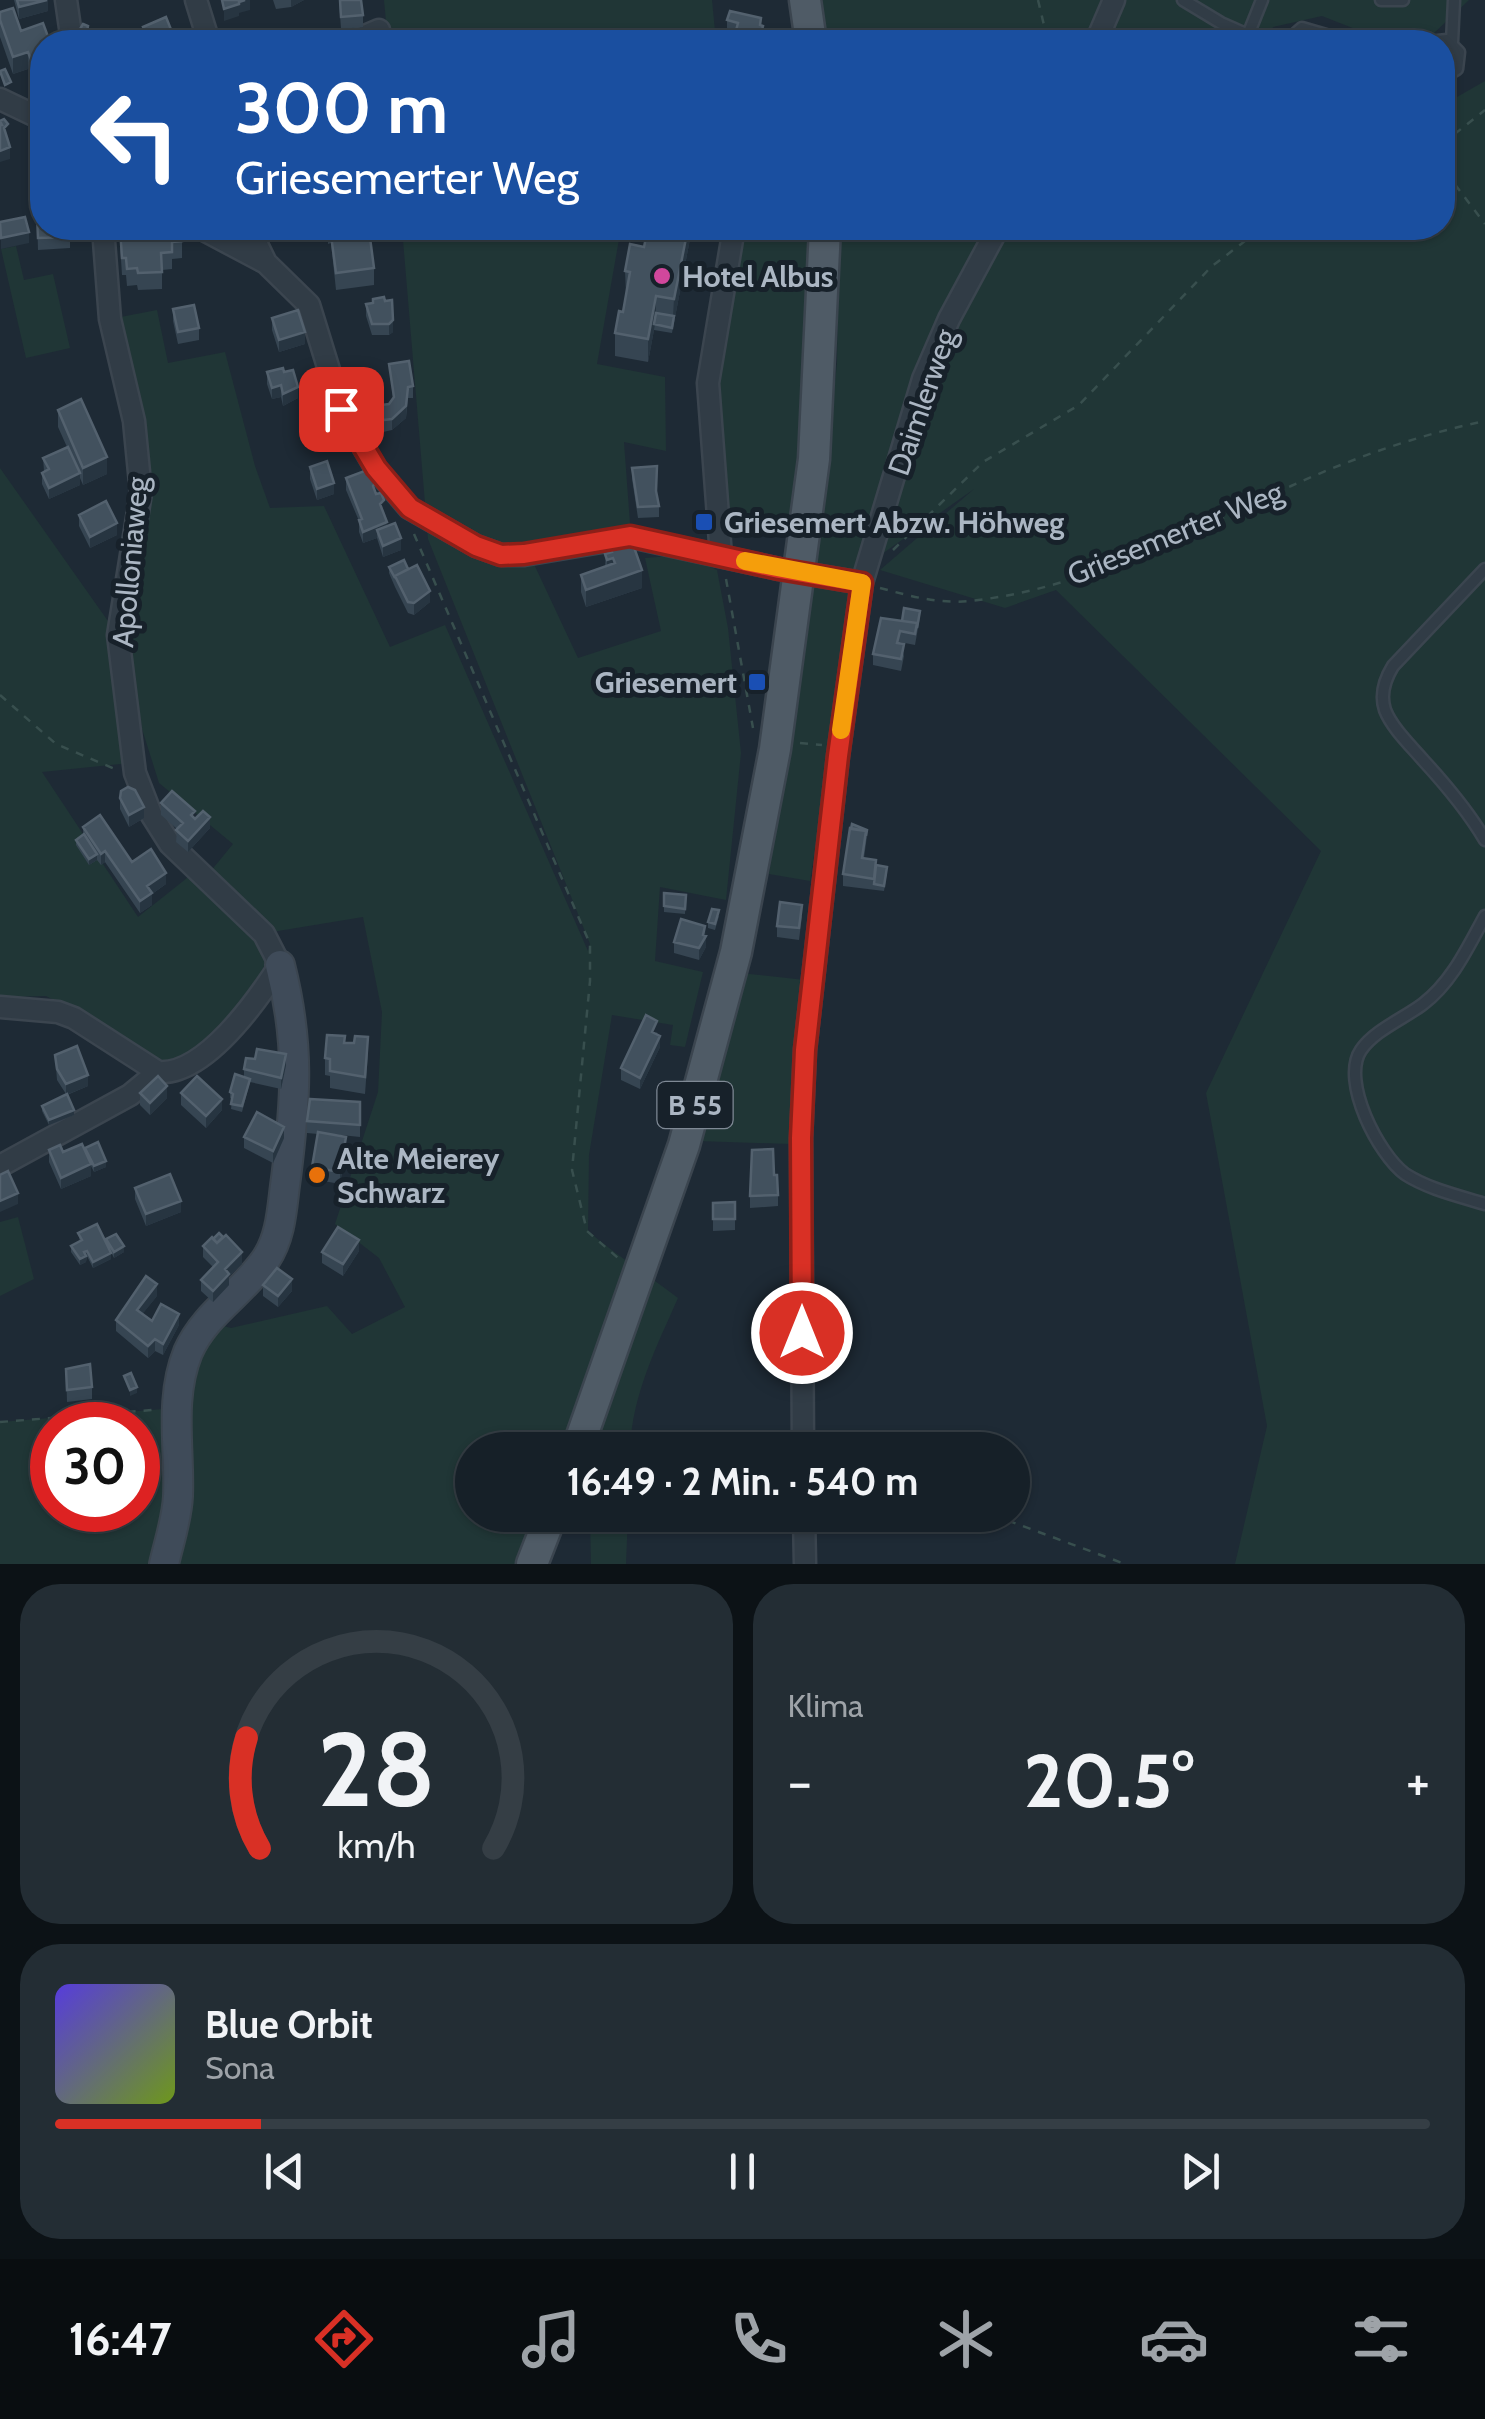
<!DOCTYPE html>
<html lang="de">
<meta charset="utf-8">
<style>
:root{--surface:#162028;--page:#232d34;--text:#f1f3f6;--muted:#9ea3a8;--line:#353e45;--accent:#d93025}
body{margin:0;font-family:Cabin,sans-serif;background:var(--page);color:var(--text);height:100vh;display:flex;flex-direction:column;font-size:38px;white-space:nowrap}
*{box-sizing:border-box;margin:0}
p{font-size:32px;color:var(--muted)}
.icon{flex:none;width:55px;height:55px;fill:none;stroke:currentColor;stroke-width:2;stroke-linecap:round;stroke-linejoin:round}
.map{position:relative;height:1564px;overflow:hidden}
.sheet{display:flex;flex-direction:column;gap:20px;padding:20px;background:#0c1216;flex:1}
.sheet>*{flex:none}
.banner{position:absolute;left:30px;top:30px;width:1425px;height:210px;border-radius:40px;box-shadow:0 2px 8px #0004,0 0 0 2px var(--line);background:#1a4fa0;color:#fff;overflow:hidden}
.speed{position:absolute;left:30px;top:1402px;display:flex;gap:20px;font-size:50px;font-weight:700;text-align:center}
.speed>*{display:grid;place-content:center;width:130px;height:130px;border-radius:50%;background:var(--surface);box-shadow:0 2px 8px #0004,0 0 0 2px var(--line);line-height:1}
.speed .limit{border:15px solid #d22;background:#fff;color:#111}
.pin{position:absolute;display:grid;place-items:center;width:85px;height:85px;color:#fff;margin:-42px;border-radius:20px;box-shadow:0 5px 15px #0006}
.me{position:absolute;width:110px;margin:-55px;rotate:0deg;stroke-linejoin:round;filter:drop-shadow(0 0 8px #0008)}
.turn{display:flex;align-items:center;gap:35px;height:210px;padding:0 40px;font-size:45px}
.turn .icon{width:130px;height:130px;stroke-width:2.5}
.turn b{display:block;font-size:70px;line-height:85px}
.big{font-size:75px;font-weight:700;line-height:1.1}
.sheet .tile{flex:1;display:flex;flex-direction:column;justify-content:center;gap:15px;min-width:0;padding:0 35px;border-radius:40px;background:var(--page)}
.sheet .dial{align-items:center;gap:0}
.dial svg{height:260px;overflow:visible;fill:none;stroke:var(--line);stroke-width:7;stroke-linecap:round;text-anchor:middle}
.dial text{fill:var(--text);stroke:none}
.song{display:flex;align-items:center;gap:30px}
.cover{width:120px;height:120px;border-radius:15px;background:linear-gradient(135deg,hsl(250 70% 55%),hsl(80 70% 35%))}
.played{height:10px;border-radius:5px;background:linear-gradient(90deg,var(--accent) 15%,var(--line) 15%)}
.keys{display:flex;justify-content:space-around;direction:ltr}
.heat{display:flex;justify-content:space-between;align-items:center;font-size:55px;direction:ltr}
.sheet .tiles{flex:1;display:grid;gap:20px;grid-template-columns:1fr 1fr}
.tile:last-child{grid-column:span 2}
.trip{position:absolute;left:455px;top:1432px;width:575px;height:100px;border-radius:50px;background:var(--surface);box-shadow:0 2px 8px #0004,0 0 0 2px var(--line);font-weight:700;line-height:100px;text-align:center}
.dock{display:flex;height:160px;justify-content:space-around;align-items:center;background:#090d10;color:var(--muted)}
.dock .icon{width:70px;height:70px}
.dock .selected{color:var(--accent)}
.dock b{font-size:45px;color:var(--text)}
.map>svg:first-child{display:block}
</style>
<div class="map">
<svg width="1485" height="1564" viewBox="0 0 1485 1564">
<rect width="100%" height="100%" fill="#1e2a35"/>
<path fill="#203636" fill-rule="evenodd" d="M384,0H712L716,42H388Z
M814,0H1469L1434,33L1378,38L1322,16L1273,27L1268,42H822Z
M1485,81V1564H1235L1267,1426L1206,1093L1321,851L1056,590L1005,608L880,570L974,489L865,566L924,380L997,228H1442L1443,105Z
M402,228H621L597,364L665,377L666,451L624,442L631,537L533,562L578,658L661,631L645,558L684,555L717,570L728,628L741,753L726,900L660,887L655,961L703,972L685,1047L670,1045L673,1025L612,1015L589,1155L588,1231C617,1256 648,1275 678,1298C656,1348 632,1395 630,1450H472V1515H551L532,1564H0V1422L176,1408L205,1321L231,1328L327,1306L352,1334L405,1307L379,1258L335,1224L378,1092L382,1012L363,917L272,932L210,872L233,844L159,783L142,729L128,636L148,498L110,319L157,310L168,363L225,352L255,466L270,508L324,506L390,647L445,625L588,951L590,944L428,539ZM52,1425H138V1510H52Z
M734,228H824L821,359L787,529L730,538L708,383Z
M839,228H986L916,371L859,573L816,563L837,363Z
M16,246L24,280L53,274L70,348L26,358L1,249Z
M0,468L115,631L130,763L42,772L138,917L192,874L259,937L266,962L245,1009L187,1057L160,1063L95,1021L46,996L0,997Z
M812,584L854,592L810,881L769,874Z
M740,973L805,980L790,1144L697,1141Z
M18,1217L34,1279L0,1296V1222Z
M590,1515H628L626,1564H591Z"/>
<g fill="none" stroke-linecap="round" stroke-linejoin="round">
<defs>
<path id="lane" d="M1183,0L1221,23L1264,42
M1381,0H1403
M1248,35L1262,0
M1286,42L1302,28L1350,42
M1429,42L1447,40L1459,52L1457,69L1442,78
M1452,42L1454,0
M1485,569L1393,666C1385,679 1380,695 1385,710C1392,728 1411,746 1423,760C1446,785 1468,811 1485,840
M1485,916C1468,947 1452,982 1423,1004C1403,1019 1375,1030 1361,1050C1340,1081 1379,1155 1405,1174C1428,1189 1459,1196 1485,1204"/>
<path id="street" d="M66,0L72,42
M196,0L209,42
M351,42L379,30
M1096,42L1114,0
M0,99L42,119
M200,228L266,263L309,305L341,409L376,469L409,508L476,546L501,555H524L631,537L779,569L862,583
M249,228L266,263
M721,556L708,383L734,228
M0,1007L58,1012L74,1018L158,1072C205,1076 258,999 280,965L264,934L170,844L151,814L135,773L118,635L141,493L134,421L110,319L103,228
M0,1166L130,1095L158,1072
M803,1450L801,1139L805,1050L838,756L862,583L923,379L949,319L998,228
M804,1515L805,1564"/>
<path id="secondary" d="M164,1564C169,1542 177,1519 178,1496C180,1448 169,1399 188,1352C205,1313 242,1294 266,1259C282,1235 282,1205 286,1178C296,1099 300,1044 280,965"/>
<path id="primary" d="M805,0L811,42
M577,1450L684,1145L736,952L775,749L814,459L825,228
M532,1564L551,1515"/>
</defs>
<use href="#lane" stroke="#3b454f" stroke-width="15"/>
<use href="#street" stroke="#3b454f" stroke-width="25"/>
<use href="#secondary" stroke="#3b454f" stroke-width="32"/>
<use href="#primary" stroke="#3b454f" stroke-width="35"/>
<path stroke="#384f4e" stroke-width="2.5" stroke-dasharray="8 8" stroke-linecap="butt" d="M1038,0L1048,42
M1442,144L1485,110
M1442,156L1447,174L1485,224
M414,534L590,944V981L572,1170L587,1231L618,1258
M893,550L983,462L1079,405L1211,267L1262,228
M726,579L753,728
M880,588C910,596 938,604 970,601C1083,589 1189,533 1291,486C1353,458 1418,435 1485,421
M0,695L56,744L115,769
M800,743L822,745
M0,1422L153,1410
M993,1515L1125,1564"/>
<use href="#lane" stroke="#313c46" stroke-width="10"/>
<use href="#street" stroke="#313c46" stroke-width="20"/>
<use href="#secondary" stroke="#3f4b59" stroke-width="28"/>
<use href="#primary" stroke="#4f5b66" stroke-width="30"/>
</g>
<path fill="#364552" d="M14,0H48V11L19,19Z
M273,0H304L291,7L276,9Z
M339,0L363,15V27L341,29Z
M0,12L21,31L42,42V84L35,87L28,69L13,74L0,37Z
M727,20L761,26L763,37L762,42H733L735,34L727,32Z
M143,27L176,42H145Z
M37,215L70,228V248L38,250Z
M119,228H182V258L172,259V269L162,270V289L138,290L137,285L127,286L126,275H122Z
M350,228L351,232L374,268V285L336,290L331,243L328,244V232Z
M648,228H700L695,241L690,239L672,333L654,330L648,362L615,356V333L623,312L626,294L625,271L644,247Z
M384,297L393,332L389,335H372L366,316V304L373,303Z
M173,309L199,328V340L178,344L173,321Z
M272,318L305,344L279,352L272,330Z
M389,364L413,386V398H408L406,418L392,430L383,432L381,405L389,404L393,399Z
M267,372L298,398L283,406L281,397L272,399L267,384Z
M58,410L107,474L83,485L80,478V485L49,499L42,484V473L44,471L43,458L67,447L58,427Z
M310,467L334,494L317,500L310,479Z
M632,468L656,493L659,506V517L638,518L632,479Z
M346,478L376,494L384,512L387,526L401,550L383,557L377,538L363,543L359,532V521L346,490Z
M79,515L117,535L90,548L79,526Z
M607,538L642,588L586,607L581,592V575L605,567Z
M389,567L408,569L430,602L414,615L408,613L395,587L389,573Z
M920,617L915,645L900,642L904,656L901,671L873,665V654L902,621Z
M120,798L144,818L129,827L120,809Z
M161,803L210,828L188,852L176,842L177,829L161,815Z
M83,827L166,884L152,894V905L140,913L105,862L101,865L97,860L89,865L76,845V840L83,835Z
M867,836L864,858L887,873L884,891L843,886V874Z
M664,893L686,895L685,914L664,912Z
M719,916L715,930L708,928V922Z
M802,916L799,940L777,937V926Z
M705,936L706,947L699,960L674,953V942Z
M657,1032L660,1047L640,1089L621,1080V1068Z
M345,1043L368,1054L365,1094L330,1088V1076L325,1075V1058Z
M55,1055L88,1086L67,1095L74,1115L49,1125L42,1111V1106L66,1094L57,1080Z
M286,1065L281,1089L250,1082L242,1112L231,1109L232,1099L230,1098V1092L244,1077V1069Z
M140,1093L167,1098L150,1115L140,1105Z
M181,1093L222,1110L206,1128L181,1105Z
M360,1102V1137L331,1134L346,1149L340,1184L312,1179V1167L318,1134L307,1133V1121Z
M244,1137L284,1138L273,1163L244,1148Z
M85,1148L106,1167L94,1172L91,1166V1176L61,1189L49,1162V1150L85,1152Z
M135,1188L181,1212L146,1226L135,1199Z
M778,1195V1206L750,1208V1196Z
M735,1202V1230L713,1231V1203Z
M78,1233L106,1243V1239L124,1252L114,1258L111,1252V1259L93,1268L87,1256L86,1262L80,1265L71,1252V1246L80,1242Z
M203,1246L242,1264L229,1276V1285L213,1302L201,1291V1280L213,1267L203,1257Z
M359,1251L343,1276L322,1263V1252Z
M263,1285L292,1291L278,1307L263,1296Z
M157,1296L142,1314L152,1321L179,1325L163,1355L155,1351L148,1358L116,1331V1320Z
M66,1369L92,1387V1399L67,1402Z"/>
<path fill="#273541" d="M48,0V11L19,19V7Z
M245,0H250V10L239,13V16L224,21V9Z
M291,0H304L291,7Z
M28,52V69L13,74V57Z
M42,67V84L35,87V70Z
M10,147V159L0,162V151Z
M688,228H690V239L672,333L674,299Z
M695,228H700L695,241Z
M29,232V243L1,249V238Z
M656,296V319L648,362V339Z
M393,320V332L389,335V324Z
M305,332V344L279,352V340Z
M281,385V397L272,399V388Z
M298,387V398L283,406V394Z
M408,387L406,418L392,430V419Z
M322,398V404L307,409V403Z
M107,457V474L83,485V468Z
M80,473V485L49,499V488Z
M334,483V494L317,500V489Z
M387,522V534L377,530V538L363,543V532Z
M117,523V535L90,548V537Z
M401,538V550L383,557V546Z
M613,558V575L607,577V560Z
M642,570V588L586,607V590Z
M430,591V602L414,615V603Z
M144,807V818L129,827V815Z
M210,817V828L188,852V841Z
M105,851V862L101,865V854Z
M97,854V860L89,865V859Z
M166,873V884L152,894V905L140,913V901L147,886Z
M705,926L706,947L699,960V948Z
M660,1036V1047L640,1089V1078Z
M286,1054V1065L281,1089V1078Z
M88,1075V1086L66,1095V1084Z
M167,1086V1098L150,1115V1103Z
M222,1099V1110L206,1128V1116Z
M74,1110V1115L49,1125V1120Z
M284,1127V1138L273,1163V1151Z
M346,1137V1149L340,1184V1172Z
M106,1161V1167L94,1172V1166Z
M91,1164V1176L61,1189V1178Z
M18,1193V1204L0,1212V1201Z
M181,1201V1212L146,1226V1214Z
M359,1240V1251L343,1276V1264Z
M124,1246V1252L114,1258V1252Z
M87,1251L86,1262L80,1265V1259L84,1252Z
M242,1252V1264L229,1276V1285L213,1302V1291L225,1269Z
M111,1253V1259L93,1268V1262Z
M292,1279V1291L278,1307V1296Z
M157,1284V1296L137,1321V1310Z
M179,1314V1325L163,1355V1344Z
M155,1339V1351L148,1358V1346Z
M137,1387V1393L130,1396V1390Z"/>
<path fill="#42515e" stroke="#53616e" stroke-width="2.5" d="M17,0H47L19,7Z
M222,0H245L239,2V4L224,9Z
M340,0H361L363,15L341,17Z
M13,8L21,31L43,23L50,42H42V67L35,70L28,52L13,57L0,20V12Z
M730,11L761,18L760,25L763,26L759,42H733L738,23L727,20Z
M166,17L176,42H150L143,27Z
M83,24L88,26L87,32L90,36L85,38L80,29Z
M95,35L98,42H84L82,39Z
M5,69L11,82L5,85L0,71Z
M4,119L8,124L4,128L10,147L0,151V125H2L0,121Z
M42,214V228H70V237L38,238L37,215Z
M25,217L29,232L1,238L0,222Z
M120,228H182V241L172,242V252L161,253L162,272L138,273L137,268L127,269L126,258H122Z
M329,228H350L351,229L328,232Z
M648,228H688L674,299L656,296L648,339L615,333L619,311L623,312L630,272L625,271L630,244L644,247Z
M369,230L374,268L336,273L331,235Z
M384,297L385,301L392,300L393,320L389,324H372L366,304L373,303V299Z
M194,305L199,328L178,332L173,309Z
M298,310L305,332L279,340L272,318Z
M656,313L674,316L672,328L654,324Z
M409,361L413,386L408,387L406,406L392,419L383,420L381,405L389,404L394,397L389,364Z
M283,368L284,372L293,370L298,387L283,394L281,385L272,388L267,372Z
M318,383L322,398L307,403L302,387Z
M81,399L107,457L83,468L58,410Z
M68,447L80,473L49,488L42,473L49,469L43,458Z
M327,461L334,483L317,489L310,467Z
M657,466L656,491L659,506L638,507L632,468Z
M367,470L370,478L376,482L373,486L376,494L381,493L384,500L380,504L387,522L363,532L359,520L362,519L346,478Z
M106,501L117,523L90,537L79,515Z
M395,523L401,538L383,546L377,530Z
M628,530L642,570L586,590L581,575L615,563L613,558L607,560L605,554L612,552L607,538Z
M404,560L408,569L395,576V578L389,567Z
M417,565L430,591L414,603L408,602L395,576Z
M904,608L920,611L917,628V623L902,621Z
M881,618L917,623L915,634L900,631L897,643L904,644L901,659L873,654Z
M128,787L135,790L144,807L129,815L120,798L121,791Z
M172,791L195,811L191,815L195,819L203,811L210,817L188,841L176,830L183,823L161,803Z
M100,815L132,862L151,849L166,873L147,886L152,893L140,901L105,851L101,854L83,827Z
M852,824L867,830L866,836V831L851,829Z
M850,828L866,831L862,858L876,860L874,879L843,874Z
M84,834L97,854L89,859L76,840Z
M876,865L887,867L884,886L874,884Z
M664,893L686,895L685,909L664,906Z
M780,902L802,905L799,928L777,926Z
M712,909L719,910L715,924L708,922Z
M681,919L705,926L703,935L706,936L699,948L674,942Z
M646,1015L657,1021L652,1032L660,1036L640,1078L621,1068Z
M327,1035L345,1036L344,1043H354L355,1036L368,1037L365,1077L330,1071V1059L325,1058Z
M77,1046L88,1075L66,1084L57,1069L55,1055Z
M257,1049L286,1054L281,1078L244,1069L246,1058L255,1059Z
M235,1074L250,1079L242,1106L231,1104L233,1094L230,1092Z
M158,1076L167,1086L150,1103L140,1093Z
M197,1076L222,1099L206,1116L181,1093Z
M67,1094L74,1110L49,1120L42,1106Z
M310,1099L360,1102V1125L307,1121Z
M257,1112L284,1127L273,1151L244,1137Z
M318,1132L346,1137L340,1172L312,1167Z
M98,1142L106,1161L94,1166L85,1148Z
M82,1144L91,1164L61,1178L49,1150L60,1145L63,1152Z
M773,1149L774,1175H777L778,1195L750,1196L752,1150Z
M8,1171L18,1193L0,1201V1175Z
M170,1174L181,1201L146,1214L135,1188Z
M735,1202V1219H713V1203Z
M97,1224L111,1253L93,1262L87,1251L84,1252L86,1256L80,1259L71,1246L82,1240L78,1233Z
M338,1227L359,1240L343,1264L322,1252Z
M219,1233L223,1237L217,1243L213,1239Z
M116,1234L124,1246L114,1252L106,1239Z
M226,1235L242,1252L225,1269L229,1274L213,1291L201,1280L218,1262L203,1246L212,1237L217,1243Z
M277,1268L292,1279L278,1296L263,1285Z
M146,1276L157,1284L137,1310L152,1321L161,1304L179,1314L163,1344L155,1339L148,1346L116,1320Z
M90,1364L92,1387L67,1390L66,1369Z
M131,1373L137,1387L130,1390L124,1376Z"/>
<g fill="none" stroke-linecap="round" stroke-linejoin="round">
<defs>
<path id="route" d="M341,409L376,468L410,508L476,546L501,555L524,554L630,536L779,569L862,583L838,756L805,1050L801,1138L802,1333"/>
</defs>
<use href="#route" stroke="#8d1f18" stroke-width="25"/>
<use href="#route" stroke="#d93025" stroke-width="18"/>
<path stroke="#f59e0b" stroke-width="18" d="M745,561L862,583L841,730"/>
</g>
<circle fill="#d1479c" stroke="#17212a" stroke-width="4" cx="662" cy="276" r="10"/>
<g fill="#1a4fb4" stroke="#17212a" stroke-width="4">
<rect x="694" y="512" width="20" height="20" rx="5"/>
<rect x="747" y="672" width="20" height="20" rx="5"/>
</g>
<circle fill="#e8710a" stroke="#17212a" stroke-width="4" cx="317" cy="1175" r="10"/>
<g text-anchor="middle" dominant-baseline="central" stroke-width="10" stroke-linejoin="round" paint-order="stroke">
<rect fill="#17212a" stroke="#7f8995" stroke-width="2.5" x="657.5" y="1082" width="75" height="46" rx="8"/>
<g font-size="28" font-weight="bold" fill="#abb6c3">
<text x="695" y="1105">B 55</text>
</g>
<g font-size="30" font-weight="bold" fill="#abb6c3" stroke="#17212a" text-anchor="start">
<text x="682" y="276">Hotel Albus</text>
<text x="724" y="522">Griesemert Abzw. Höhweg</text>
<text x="737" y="682" text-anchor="end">Griesemert</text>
<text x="337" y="1158">Alte Meierey<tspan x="337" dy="34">Schwarz</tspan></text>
</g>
<g font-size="30" fill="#abb6c3" stroke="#17212a">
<text transform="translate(922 402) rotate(-71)">Daimlerweg</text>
<text transform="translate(1175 533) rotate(-22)">Griesemerter Weg</text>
<text transform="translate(130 562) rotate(-85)">Apolloniaweg</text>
</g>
</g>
</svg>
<div class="speed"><div class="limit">30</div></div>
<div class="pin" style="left:341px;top:409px;background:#d93025"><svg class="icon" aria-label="arrive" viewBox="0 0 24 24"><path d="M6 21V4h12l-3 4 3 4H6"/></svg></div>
<svg class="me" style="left:802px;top:1333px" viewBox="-20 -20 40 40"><circle r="17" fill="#d93025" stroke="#fff" stroke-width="3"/><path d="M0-11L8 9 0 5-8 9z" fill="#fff"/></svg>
<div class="trip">16:49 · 2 Min. · 540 m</div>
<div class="banner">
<div class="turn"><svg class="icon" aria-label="left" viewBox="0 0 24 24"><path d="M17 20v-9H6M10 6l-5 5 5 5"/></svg><div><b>300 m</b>Griesemerter Weg</div></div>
</div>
</div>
<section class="sheet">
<div class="tiles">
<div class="tile dial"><svg viewBox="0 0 100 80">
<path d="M14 69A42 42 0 1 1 86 69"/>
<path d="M14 69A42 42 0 0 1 10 35" stroke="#d93025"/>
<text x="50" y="56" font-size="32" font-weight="700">28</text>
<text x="50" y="72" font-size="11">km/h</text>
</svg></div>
<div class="tile"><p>Klima</p>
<div class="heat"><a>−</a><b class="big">20.5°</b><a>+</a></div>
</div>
<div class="tile">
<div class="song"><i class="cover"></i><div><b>Blue Orbit</b><p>Sona</p></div></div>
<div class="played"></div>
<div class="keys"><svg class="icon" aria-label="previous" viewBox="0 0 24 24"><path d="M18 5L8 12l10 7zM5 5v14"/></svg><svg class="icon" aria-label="pause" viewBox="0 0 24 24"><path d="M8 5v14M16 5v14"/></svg><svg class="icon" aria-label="next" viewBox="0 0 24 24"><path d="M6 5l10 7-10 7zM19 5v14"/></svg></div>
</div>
</div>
</section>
<nav class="dock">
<b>16:47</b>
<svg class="icon selected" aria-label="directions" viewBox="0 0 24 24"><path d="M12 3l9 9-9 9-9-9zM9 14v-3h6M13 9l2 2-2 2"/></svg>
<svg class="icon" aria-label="music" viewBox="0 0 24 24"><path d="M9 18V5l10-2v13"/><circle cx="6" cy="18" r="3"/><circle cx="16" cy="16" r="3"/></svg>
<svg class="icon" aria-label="phone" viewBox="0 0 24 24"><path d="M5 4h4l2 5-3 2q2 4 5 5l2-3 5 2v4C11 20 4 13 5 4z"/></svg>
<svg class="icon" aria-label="climate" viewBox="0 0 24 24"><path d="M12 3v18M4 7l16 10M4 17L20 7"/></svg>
<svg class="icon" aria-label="car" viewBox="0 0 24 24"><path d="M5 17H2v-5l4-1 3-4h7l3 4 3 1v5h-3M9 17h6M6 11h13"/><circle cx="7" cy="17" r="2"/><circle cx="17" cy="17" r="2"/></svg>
<svg class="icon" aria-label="filters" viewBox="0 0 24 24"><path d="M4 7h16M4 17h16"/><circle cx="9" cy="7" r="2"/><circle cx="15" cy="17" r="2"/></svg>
</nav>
